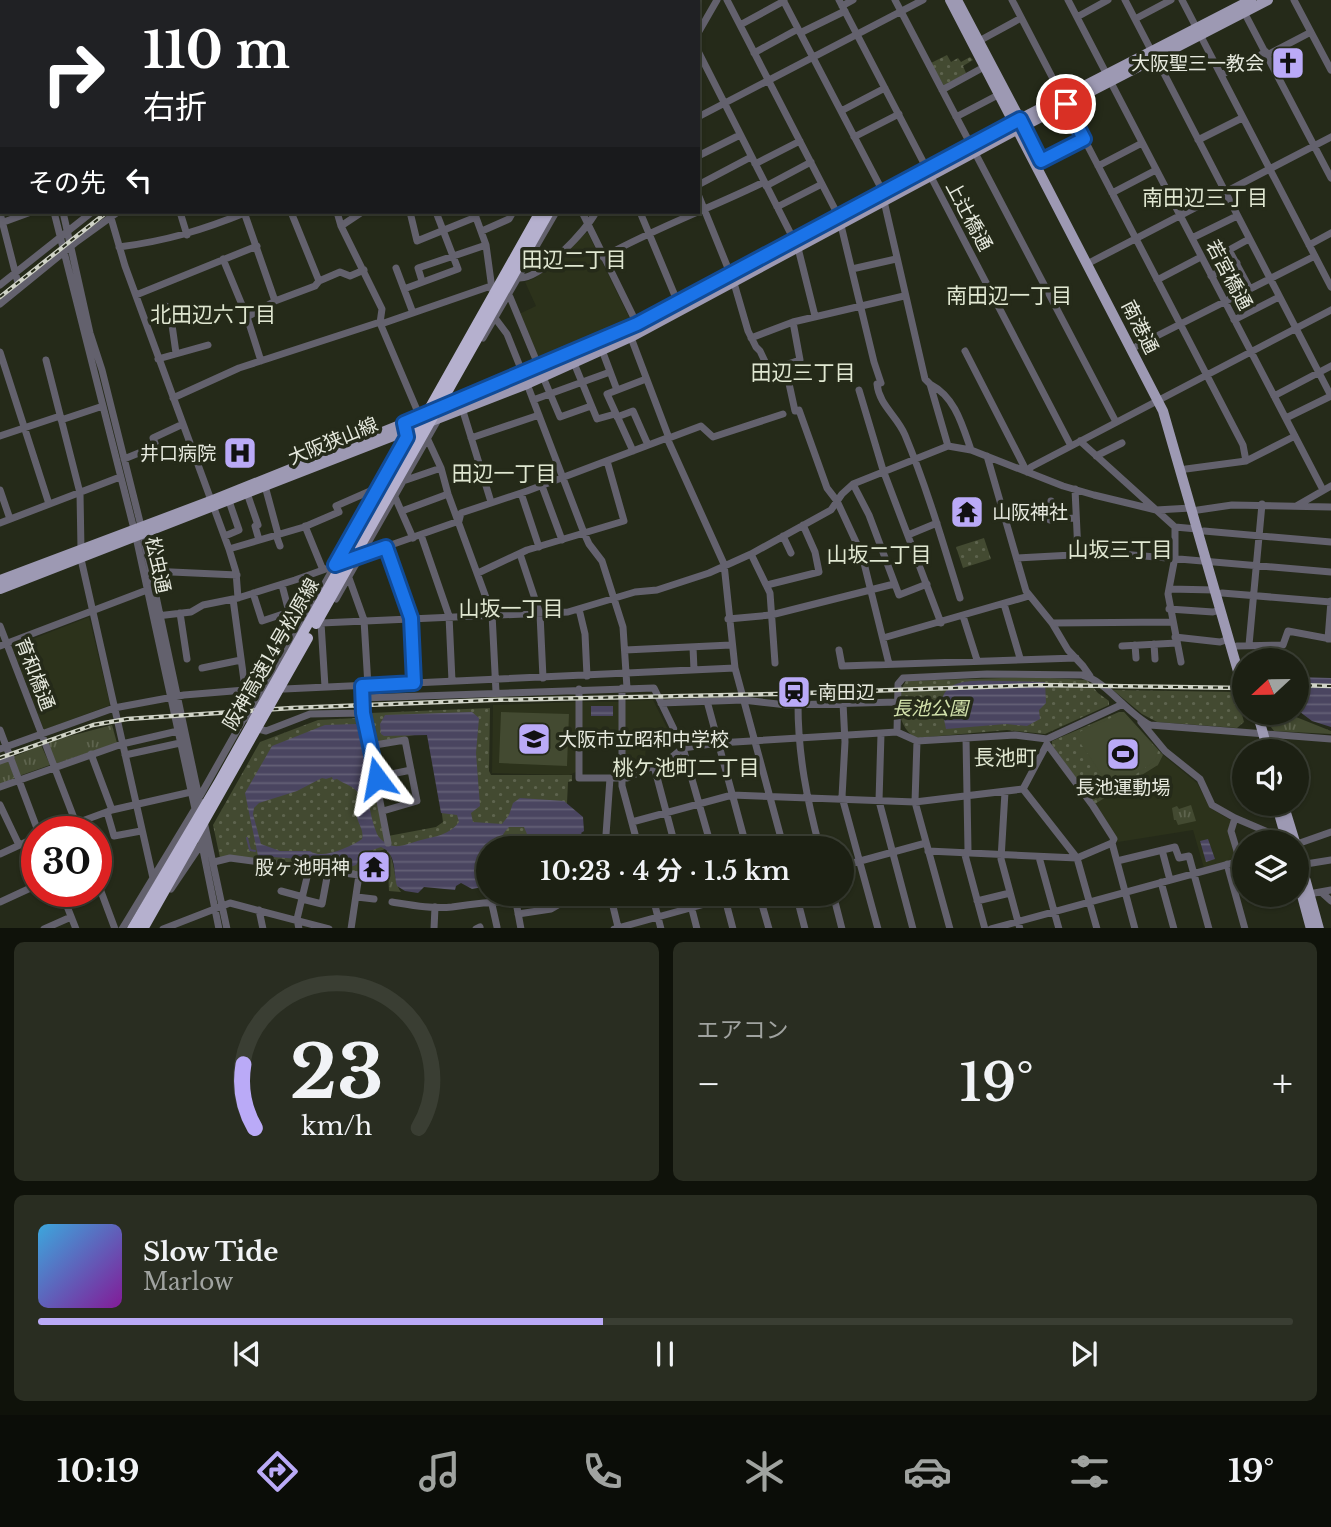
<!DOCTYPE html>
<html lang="ja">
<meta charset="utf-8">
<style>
:root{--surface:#1c2013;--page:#292d21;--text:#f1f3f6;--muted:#a0a3a0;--line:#3a3e33;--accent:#baaaf7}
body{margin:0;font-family:"Libre Baskerville","Noto Sans JP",serif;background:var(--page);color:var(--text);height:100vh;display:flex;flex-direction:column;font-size:26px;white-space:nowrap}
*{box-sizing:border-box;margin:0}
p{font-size:23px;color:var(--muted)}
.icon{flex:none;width:38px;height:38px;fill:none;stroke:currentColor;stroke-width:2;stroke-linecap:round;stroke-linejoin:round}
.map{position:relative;height:928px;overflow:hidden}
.sheet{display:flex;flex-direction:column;gap:14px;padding:14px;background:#0f120a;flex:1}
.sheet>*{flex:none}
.banner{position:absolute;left:0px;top:0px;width:700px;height:214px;box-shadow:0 2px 5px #0004,0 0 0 2px var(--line);background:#202124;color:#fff;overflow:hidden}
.needle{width:46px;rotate:248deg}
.buttons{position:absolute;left:1232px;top:648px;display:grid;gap:14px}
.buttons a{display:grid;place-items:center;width:77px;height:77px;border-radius:50%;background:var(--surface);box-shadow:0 2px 5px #0004,0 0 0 2px var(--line);font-size:35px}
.speed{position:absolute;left:21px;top:816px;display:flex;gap:14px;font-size:35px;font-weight:700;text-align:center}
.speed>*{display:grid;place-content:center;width:91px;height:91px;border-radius:50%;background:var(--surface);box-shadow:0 2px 5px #0004,0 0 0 2px var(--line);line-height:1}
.speed .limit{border:10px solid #d22;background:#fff;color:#111}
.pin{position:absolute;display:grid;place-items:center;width:60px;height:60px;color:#fff;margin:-30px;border:4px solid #fff;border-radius:50%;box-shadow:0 2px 7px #0007}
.me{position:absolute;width:77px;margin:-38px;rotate:347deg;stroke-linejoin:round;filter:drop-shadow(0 0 5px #0008)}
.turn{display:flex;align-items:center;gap:24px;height:147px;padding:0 28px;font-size:32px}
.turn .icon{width:91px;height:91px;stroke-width:2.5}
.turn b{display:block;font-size:49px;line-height:60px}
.then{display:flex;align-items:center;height:66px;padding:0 28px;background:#0003;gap:14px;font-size:26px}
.big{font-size:52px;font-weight:600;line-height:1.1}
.sheet .widget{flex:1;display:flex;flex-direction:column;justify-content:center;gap:10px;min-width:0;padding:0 24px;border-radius:10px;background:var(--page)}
.sheet .dial{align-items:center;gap:0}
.dial svg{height:182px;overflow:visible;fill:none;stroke:var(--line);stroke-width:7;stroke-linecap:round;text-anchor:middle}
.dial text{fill:var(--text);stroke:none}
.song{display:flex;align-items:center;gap:21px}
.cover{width:84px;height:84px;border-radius:10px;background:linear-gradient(135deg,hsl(200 70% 55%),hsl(290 70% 35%))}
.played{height:7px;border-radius:4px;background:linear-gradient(90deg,var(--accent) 45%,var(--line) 45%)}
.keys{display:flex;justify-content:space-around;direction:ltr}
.heat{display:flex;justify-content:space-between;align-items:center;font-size:38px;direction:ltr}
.sheet .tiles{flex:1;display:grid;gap:14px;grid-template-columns:1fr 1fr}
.widget:last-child{grid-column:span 2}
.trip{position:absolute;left:476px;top:836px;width:378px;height:70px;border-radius:35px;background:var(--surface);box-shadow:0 2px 5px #0004,0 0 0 2px var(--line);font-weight:600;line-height:70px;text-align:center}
.menu{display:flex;height:112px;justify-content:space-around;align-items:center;background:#0b0d08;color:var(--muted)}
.menu .icon{width:49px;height:49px}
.menu .selected{color:var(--accent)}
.menu b{font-size:32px;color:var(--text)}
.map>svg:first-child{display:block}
</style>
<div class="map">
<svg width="1331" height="929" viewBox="0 0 1331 929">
<defs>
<pattern id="grass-tufts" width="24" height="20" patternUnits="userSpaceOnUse" patternTransform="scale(1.75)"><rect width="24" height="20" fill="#434a31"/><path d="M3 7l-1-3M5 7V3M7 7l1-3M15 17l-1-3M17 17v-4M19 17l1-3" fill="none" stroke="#5e644e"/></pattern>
<pattern id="park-dots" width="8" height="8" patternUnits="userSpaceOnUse" patternTransform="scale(1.75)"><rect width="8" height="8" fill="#434a31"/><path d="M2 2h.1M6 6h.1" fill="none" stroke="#5e644e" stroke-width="1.8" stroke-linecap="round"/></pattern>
<pattern id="water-rules" width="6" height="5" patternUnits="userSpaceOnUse" patternTransform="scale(1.75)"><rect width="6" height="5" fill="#4a4560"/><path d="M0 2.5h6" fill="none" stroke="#646076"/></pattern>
</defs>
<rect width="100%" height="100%" fill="#252a19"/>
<path fill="#2c321b" d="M586,233H588L629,317L627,322L540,361L519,314L536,306L525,282L535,278Z
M89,617L110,704L108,706L44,730L12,647Z
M653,700L668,730L669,740H646L645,764L623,774L625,701Z
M576,702V772L569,775L492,773L493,705Z
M582,702H619V738L582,737Z
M1163,755L1197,783L1210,808L1232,821L1236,859L1204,868L1193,830L1118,842L1095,804L1158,765Z"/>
<path fill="url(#grass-tufts)" d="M1264,712L1286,713L1331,731V734L1274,731L1268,723Z
M112,725L117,743L55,764L47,742Z
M41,745L50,765L19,776L13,757Z
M8,761L15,778L0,784V763Z
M1191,805L1196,821L1178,825L1176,820H1174L1172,808L1177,806L1179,809Z
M387,850C396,861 393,881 401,892L389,891Z"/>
<path fill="url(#park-dots)" d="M947,55L951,62L958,58L961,62L970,57L973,60L963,66L966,73L944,86L931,63Z
M984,538L991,559L963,568L956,547Z
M1032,677L1087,680L1098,693L1109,701V705L1045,734L1007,730L916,738C897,727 894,698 906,681Z
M1113,690L1236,692L1244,722L1237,728L1157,722L1142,714Z
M490,708L489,771L491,775H572V781L568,782L567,803L540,849H385L365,857L362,871L358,872L220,858L213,825L260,742L318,720L357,718L363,723L388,836L436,827L443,822L438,784L427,734L425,733L372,743L369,725L370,713Z
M1119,712H1124L1163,755L1158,765L1095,804L1052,745V741Z"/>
<path fill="#434a31" d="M501,712L569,714L567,766L499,763Z
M1120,714L1126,715L1158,751L1155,761L1116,788L1110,787L1077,738V733Z"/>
<path fill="url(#water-rules)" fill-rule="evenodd" d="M1297,677L1331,678V727L1312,721L1300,712L1301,707L1297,700Z
M1003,681L1045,682L1046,703L1039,710L1040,719L1027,726L1006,724L946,729C944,720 942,710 942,702C944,675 984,682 1003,681Z
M591,706H613V716H591Z
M472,712L479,718L476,753L480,806L471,813L473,822L502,824L509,815L513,803L520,798L564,801L583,817L584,831L581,833L584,837L581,849H528L529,839L524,827H509C502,834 500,839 502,849H488V886L472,889L461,883L456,886L455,890L424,887L418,893L405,891L397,886C393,871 397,854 381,847L364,853L356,865L350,867L313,860L272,857L269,859L258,856L245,793L272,746L325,725L356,724L359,727C369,762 363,800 377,834C380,840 388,845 394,846C402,847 413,842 421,840C434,837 451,834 459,822L457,815L441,813L427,735L384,736L381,734L380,724L385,715ZM332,777L333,780L337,779C345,785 362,788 360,801C360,806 356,811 357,817C359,826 364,830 362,839C350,847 322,860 310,851H280L261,844L253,814L254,808L259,803L297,791L322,778L326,779Z
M1208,839L1215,859L1206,862L1200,841Z"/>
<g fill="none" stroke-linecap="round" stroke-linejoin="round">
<path stroke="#4a4560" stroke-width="2" d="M247,838L250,850L255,851"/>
<path stroke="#4a4560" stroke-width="10" d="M548,2L552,0
M0,99L2,98"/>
<path stroke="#424737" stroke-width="7" stroke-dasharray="7 3.5" stroke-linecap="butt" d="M376,0L377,2"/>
<path stroke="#63616d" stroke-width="7" d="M2,0L3,2
M11,0V2
M67,0V2
M112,0V2
M158,0V2
M205,0V2
M252,0L253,2
M336,0L337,2
M475,0L476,2
M505,0L506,2
M620,0L623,2
M727,0L839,217L874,362L881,383
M783,0L881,188L925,379L930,384L948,446
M839,0L1071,446
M895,0L1116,422
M1012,0L1063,98
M1068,0L1323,490
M1125,0L1152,52
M1182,0L1331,287
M1294,0L1331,70
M348,2L351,0
M384,2L386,0
M450,2L452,0
M540,2L543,0
M561,2L565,0
M593,2L594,0
M652,2L653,0
M842,6L853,0
M1244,12L1331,178
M1077,17L1108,0
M1135,19L1171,0
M740,25L784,1
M698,33L717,0
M800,33L845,11
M979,41L1021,18
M698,51L798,248L815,316
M754,53L798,29
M1267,55L1311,32
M1156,58L1331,396
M1221,75L1266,52
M942,90L984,67
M0,104H2
M1066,104L1243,445L1246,461
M841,111L885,88
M698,117L923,0
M956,117L998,95
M854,137L899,114
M1198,140L1242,118
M698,156L740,135
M1041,161L1084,139
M755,164L800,141
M1098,166L1142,143
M698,185L751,157
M766,186L811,162
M1112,193L1156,170
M698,194L734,283L748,331L756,347L760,351L769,370L785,365
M777,207L822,184
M54,212L136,537L197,818
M63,212L90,333L102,370L141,526L227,929
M112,212L111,218L125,266L229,549L236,572L238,598
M180,212L187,235
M244,212L275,301
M291,212L319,281
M337,212L341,226L382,309L380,323L420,417
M410,212L417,241L476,217
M474,212L486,245L492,289
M582,212L637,324
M640,212L678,303
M0,213L19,287
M1,223L31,212
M341,226L362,212
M482,231L509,219L513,212
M1192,238L1237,216
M1249,239L1229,250L1250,289
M1309,245L1331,233
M119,247C166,241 203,230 247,212
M603,257C655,228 711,208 764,182
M223,259L247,317L261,361
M1087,264L1331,137
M396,268L413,313
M852,269L896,259
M1211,276L1237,263
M520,278C542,278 586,230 596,212
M1157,280L1201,257
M422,281L418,268L486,245
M0,285L92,212
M404,289L458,269L436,212
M136,295L257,246
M0,304L75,243L118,212
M166,306L172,325L176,353
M247,317L275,301L315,286L319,281L340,272L350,276L364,270
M495,318L507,334L523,374
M1234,320L1279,297
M793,322L800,360L785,365L795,411
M630,335L669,438H667L724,564L735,668L784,849
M483,338L556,212
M751,338L793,322L904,296
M1137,346L1315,256
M602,350L617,390
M965,351L1027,472L1031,467L1331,310
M0,352L49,504
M158,359L208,345
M46,360L80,493L81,549
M574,363L597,419L615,414
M543,377L560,417L591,406
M527,384L584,533L589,544L602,561L623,627L627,688
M877,384C879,405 897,416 905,435C927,488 943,543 960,598
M930,384C955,397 962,424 971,450
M859,390L883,470L941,623
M1274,396L1331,366
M173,398L239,368L377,323H384L488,287L510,297L539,367
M533,400L610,372
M462,408L491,502
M799,410L827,488L837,501L862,555L889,664
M617,417L633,411L648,445
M1286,418L1331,396
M61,420L103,406
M0,436L60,416
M471,438L539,415
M669,438L701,426L713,437L783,414
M428,440L441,468L448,494L492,614L496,692
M1080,441L1175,527V557L1168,594L1181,662
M633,451L607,394L646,379
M987,456L1026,591L1052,623L1068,650L1083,666L1090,676
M1096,456L1122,443
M124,459L156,446L153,438L183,424
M1186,469L1246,461L1295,436
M406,480L441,468
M853,484L869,515L899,595L927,584
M265,486L278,534
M542,486L562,540
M1075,489L1078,553
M0,490L10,519
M247,493L258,525L255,526L259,540
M521,493L539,547
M395,497L413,538
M1051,501L1053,520
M1298,505L1331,486
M1198,510L1232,505L1331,507
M402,511L448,494
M1050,520L1075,518
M0,523L120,477
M305,526L323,570
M1175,527L1197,529
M1204,531L1331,542
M276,535L280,546
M421,535L449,616L452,681
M908,535L937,523
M225,536L239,530L229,501
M783,536L791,553
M386,547L411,618L414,683
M229,549L304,527L339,512L336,506L377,488
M520,554L540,614L543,678
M751,554L770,593L775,663
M1017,558L1109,553L1331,572
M81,559L153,878
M351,559L459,521L461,513L527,491L667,438
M150,571L237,575
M478,573L527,550L624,521L607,461
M349,578L364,620L368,686
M767,585L819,572L815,552L803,525
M1169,589L1215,590
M253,593L262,621L289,612L282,585
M1222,593L1331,602
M233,599L247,703L245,717
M336,599L439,418
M1004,604L1020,658
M579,609L585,634L587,676
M1169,609L1213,612L1220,610
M180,613L187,659
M157,616L191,612L203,605L238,598L295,580L337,565
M963,616L977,660
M728,619L771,615L894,584
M1052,623L1172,622
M0,626L79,831
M1175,637L1220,642L1229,639
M883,638L1029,596
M1328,639L1331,601
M1154,644L1155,659
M1135,645L1136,658
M1249,645L1262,504
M0,646L147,590
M1122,646L1177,643
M1237,646L1283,645L1288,631L1331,639
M693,647L694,670
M625,650L731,645
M839,650L842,666L1076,658
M202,668L241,660
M325,687L321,623L568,612L635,592L657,590L709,573L751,554L831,510L842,494L853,484L948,446L971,450L1063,486L1094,495L1156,510L1191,508
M622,688V786L639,849
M284,689L735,668
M579,689V778H627L672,757L683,748L712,849
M362,698L654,688L683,748L718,743L897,732L917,741L1015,735L1047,739L1123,704
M707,701L747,849
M661,703L743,700L787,705L897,702
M843,703L845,742L842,797L878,929
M798,704C798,755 807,800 820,849
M363,713L388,843
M1141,722L1165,751L1200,779L1212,805L1235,818L1275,835L1285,832
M255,728L266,731L310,714L363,713L362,686
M0,730L38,831
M897,732L898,684L903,678L987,674L1082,675C1107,681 1126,713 1150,725L1331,739
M881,734L879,801L913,929
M966,738L968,850L965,855L985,929
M917,741L915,802L950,929
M369,746L405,740L417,801L383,811
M0,749L114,708L184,695L245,690
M91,754L112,810
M125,755L180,743
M0,761L11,757
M654,766L676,849
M377,777L411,770
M0,787L122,744L178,731
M1023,789L1077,858L1097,929
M1023,789L1047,744
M1005,792L1001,859L1020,929
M200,796L243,720L252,713L407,437L406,427
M0,805L19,845
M107,812L114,836L141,831
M1235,818L1231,831L1240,861
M632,822L732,795L915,802L1023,789
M199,830L219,929
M55,831L112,810L191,792
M1112,843L1135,929
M1297,844L1331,832
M605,849L610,778
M1162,850L1170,880
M928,851L1077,858L1112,843L1114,839L1093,806L1047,744
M0,854L37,837
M1039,857L1059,929
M1117,861L1175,847L1179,858L1189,856L1209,929
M214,862L230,858L359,875L351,929
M1227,864L1245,929
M1306,864L1331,860
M842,866L926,843
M96,878L115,929
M1161,882L1174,929
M171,889L202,843
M61,891L76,929
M281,891L303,897
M1321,892L1331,901
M610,894L618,927
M652,894L661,929
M688,894L697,929
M759,894L769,929
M796,894L805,929
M833,894L842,929
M1309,894L1331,890
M724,895L733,929
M357,897L374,899
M302,899L322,904L328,872
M491,900L497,927
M977,901L1010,893
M0,902L37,885
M392,902C411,905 432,909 452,907C472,904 494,901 516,902L521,929
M259,910L263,929
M518,914L551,909L577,894
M44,929L71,917
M122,929L196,807
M163,929L230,903L329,929
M299,929L297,919L309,869
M434,929L435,907
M476,929L480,927
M614,929L741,894
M991,929L1244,860"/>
<path stroke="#9d99b3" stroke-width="10" d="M950,0L1163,411L1244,692
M957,0L1022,123
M0,580L213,500L420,417L627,329L1020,119L1251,0
M0,589L527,384L631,337L1018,129L1268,0
M1257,712L1268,751
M1276,803L1287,842
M1283,803L1295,842
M1297,849L1319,929
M1297,877L1311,929"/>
<path stroke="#b5b0ce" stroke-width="10" d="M662,2L663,0
M676,2L677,0"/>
<defs>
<path id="rail" d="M363,2L365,0
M0,297L107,212
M1297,685L1331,686
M0,758L93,725L127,719L292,708L491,700L777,694L1040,685L1244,688"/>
</defs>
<use href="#rail" stroke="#d0d3c7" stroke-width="4.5"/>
<use href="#rail" stroke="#252a19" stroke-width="2" stroke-dasharray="5" stroke-linecap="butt"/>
<path stroke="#b5b0ce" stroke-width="10" d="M316,624L549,212
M132,929L219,782L540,212
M143,929L308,638"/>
</g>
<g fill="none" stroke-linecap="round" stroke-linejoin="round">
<defs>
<path id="route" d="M377,778L363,713L362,686L414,683L411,618L386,547L335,565L407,437L404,423L637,324L1020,119L1041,161L1084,139L1066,104"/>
</defs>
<use href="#route" stroke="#114b97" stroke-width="18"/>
<use href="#route" stroke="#1a73e8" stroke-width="12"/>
</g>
<defs>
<symbol id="church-square" viewBox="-11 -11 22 22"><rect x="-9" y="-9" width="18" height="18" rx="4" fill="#baaaf7" stroke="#252a19"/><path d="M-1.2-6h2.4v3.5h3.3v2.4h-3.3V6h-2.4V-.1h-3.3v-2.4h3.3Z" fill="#111"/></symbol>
<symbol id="hospital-square" viewBox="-11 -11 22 22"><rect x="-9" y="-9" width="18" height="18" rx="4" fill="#baaaf7" stroke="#252a19"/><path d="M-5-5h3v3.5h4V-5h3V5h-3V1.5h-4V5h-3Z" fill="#111"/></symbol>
<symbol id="temple-square" viewBox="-11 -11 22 22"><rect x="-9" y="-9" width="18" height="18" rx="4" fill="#baaaf7" stroke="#252a19"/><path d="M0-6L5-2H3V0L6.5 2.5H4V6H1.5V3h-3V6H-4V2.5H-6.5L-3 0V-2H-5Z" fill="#111"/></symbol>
<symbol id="station-square" viewBox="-11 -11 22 22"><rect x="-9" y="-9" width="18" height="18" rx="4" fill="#baaaf7" stroke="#252a19"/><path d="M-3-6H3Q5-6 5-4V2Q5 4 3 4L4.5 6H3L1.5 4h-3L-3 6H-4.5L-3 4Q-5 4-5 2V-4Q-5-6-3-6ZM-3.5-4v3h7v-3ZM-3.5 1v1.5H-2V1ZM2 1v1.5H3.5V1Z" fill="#111"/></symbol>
<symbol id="school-square" viewBox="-11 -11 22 22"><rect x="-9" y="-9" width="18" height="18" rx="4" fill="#baaaf7" stroke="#252a19"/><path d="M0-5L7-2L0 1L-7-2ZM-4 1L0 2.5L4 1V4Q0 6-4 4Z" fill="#111"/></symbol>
<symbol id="stadium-square" viewBox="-11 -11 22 22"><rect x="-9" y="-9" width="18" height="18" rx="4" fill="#baaaf7" stroke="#252a19"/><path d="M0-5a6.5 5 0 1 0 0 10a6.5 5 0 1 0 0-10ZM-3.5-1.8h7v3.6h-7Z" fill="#111"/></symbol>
</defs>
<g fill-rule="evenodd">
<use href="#church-square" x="1269" y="44" width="38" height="38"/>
<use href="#hospital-square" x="221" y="434" width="38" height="38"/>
<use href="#temple-square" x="948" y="493" width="38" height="38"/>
<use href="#station-square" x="775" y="673" width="38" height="38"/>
<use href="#school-square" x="515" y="720" width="38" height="38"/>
<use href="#stadium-square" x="1104" y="735" width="38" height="38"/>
<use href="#temple-square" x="355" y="848" width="38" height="38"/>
</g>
<g text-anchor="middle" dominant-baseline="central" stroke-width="7" stroke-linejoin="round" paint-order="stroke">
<g font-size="19" fill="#e6e9de" stroke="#252a19" text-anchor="end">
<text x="1264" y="63">大阪聖三一教会</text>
<text x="216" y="453">井口病院</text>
<text x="992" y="512" text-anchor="start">山阪神社</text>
<text x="818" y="692" text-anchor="start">南田辺</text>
<text x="558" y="739" text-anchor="start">大阪市立昭和中学校</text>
<text x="1123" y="787" text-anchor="middle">長池運動場</text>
<text x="350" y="867">股ヶ池明神</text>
</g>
<g font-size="19" fill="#e6e9de" stroke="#252a19">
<text transform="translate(969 216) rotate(62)">上辻橋通</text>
<text transform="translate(1229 275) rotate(62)">若宮橋通</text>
<text transform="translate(1140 327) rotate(63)">南港通</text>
<text transform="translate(333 441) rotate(-22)">大阪狭山線</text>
<text transform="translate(158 565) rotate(78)">松虫通</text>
<text transform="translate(271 654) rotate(-60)">阪神高速14号松原線</text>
<text transform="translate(35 674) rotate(69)">育和橋通</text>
</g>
<g font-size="19" font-style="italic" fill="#d2e1ab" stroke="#252a19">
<text x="930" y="708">長池公園</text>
</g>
<g font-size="21" fill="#e0e7d1" stroke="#252a19">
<text x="1205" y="198">南田辺三丁目</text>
<text x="574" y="260">田辺二丁目</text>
<text x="1009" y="296">南田辺一丁目</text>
<text x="213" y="315">北田辺六丁目</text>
<text x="803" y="373">田辺三丁目</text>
<text x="504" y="474">田辺一丁目</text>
<text x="1120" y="550">山坂三丁目</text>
<text x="879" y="555">山坂二丁目</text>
<text x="511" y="609">山坂一丁目</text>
<text x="1005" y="758">長池町</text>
<text x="686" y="768">桃ケ池町二丁目</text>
</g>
</g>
</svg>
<div class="buttons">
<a><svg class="needle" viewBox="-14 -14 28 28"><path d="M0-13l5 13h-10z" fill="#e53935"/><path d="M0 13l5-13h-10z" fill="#a0a3a0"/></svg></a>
<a><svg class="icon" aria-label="sound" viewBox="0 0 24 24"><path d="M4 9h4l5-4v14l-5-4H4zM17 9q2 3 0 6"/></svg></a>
<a><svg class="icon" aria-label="layers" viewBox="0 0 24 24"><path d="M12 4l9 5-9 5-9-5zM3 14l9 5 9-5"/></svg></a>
</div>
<div class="speed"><div class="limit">30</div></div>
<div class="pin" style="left:1066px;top:104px;background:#d93025"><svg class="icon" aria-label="arrive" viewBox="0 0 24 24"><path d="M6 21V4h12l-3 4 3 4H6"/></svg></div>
<svg class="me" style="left:377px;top:778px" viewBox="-20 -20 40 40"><path d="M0-17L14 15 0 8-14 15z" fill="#1a73e8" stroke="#fff" stroke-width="4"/></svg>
<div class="trip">10:23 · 4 分 · 1.5 km</div>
<div class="banner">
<div class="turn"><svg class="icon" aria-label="right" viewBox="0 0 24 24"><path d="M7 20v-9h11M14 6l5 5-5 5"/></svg><div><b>110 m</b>右折</div></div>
<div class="then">その先<svg class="icon" aria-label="left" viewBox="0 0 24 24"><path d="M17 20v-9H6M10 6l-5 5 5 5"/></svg></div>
</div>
</div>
<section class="sheet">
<div class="tiles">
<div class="widget dial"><svg viewBox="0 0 100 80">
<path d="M14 69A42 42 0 1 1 86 69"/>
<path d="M14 69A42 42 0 0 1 9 41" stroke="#baaaf7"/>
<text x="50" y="56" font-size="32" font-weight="700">23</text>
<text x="50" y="72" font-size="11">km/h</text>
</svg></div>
<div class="widget"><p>エアコン</p>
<div class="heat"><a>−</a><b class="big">19°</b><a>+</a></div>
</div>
<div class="widget">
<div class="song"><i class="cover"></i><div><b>Slow Tide</b><p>Marlow</p></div></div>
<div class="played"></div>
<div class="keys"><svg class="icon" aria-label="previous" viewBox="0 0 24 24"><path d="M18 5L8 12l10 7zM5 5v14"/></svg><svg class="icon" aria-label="pause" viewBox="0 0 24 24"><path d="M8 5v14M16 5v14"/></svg><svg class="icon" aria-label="next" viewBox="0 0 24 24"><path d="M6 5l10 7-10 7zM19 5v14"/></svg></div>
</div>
</div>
</section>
<nav class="menu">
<b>10:19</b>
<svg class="icon selected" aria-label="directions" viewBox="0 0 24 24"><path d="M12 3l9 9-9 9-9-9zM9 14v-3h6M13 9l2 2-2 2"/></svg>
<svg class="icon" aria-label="music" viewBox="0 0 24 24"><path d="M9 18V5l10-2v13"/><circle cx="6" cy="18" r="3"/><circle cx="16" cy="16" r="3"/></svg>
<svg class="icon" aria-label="phone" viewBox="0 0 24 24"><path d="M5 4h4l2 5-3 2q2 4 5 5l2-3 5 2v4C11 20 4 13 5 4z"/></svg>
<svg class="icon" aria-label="climate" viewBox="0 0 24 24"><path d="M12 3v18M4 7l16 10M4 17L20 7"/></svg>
<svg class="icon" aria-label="car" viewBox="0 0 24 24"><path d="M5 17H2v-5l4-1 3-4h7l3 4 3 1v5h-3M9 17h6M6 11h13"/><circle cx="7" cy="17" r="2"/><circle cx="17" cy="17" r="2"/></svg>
<svg class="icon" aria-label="filters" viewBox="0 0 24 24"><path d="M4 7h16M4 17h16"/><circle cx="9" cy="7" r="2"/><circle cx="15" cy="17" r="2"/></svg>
<b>19°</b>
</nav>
